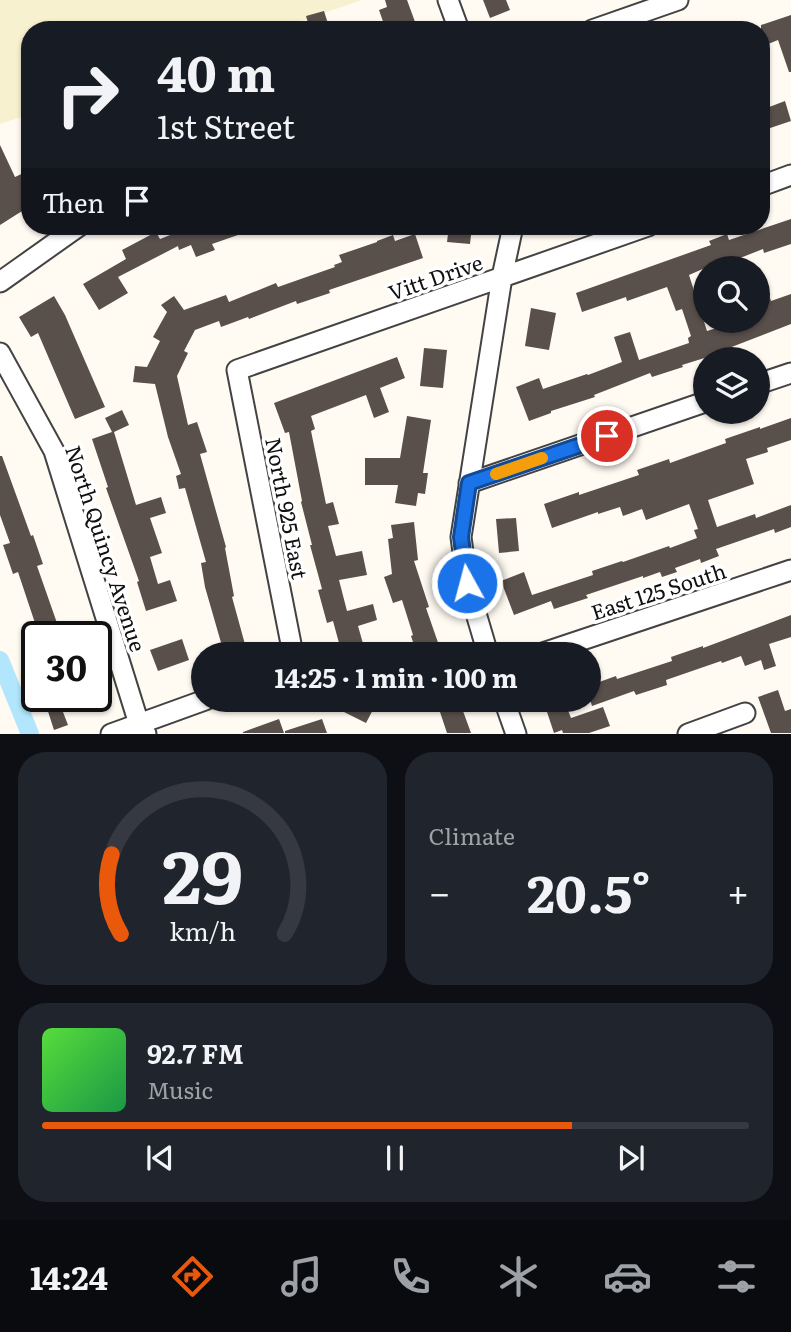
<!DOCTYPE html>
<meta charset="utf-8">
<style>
:root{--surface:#171b24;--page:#20242c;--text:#f1f3f6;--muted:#9ea1a6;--line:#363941;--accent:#ea580c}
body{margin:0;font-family:Literata,serif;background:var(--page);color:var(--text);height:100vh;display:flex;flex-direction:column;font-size:26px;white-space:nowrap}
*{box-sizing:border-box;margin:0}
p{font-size:23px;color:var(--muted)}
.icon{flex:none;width:38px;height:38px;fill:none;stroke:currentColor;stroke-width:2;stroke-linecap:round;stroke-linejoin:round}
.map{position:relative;height:734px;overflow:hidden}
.drawer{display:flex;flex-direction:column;gap:18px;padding:18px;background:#0d0f14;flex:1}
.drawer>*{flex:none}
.banner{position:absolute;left:21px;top:21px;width:749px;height:214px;border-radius:28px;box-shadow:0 2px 5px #0004;background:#171b24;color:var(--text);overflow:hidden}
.tools{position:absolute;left:693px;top:256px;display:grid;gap:14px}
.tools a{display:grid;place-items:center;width:77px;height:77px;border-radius:50%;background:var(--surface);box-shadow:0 2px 5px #0004;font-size:35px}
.speed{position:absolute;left:21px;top:621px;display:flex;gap:14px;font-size:35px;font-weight:700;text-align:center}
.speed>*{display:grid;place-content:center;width:91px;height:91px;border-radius:50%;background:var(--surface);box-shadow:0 2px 5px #0004;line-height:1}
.speed .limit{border:4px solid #111;border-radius:10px;background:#fff;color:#111}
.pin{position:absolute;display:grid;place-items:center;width:60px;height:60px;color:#fff;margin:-30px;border:4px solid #fff;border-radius:50%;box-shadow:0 2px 7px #0007}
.me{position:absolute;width:77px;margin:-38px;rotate:353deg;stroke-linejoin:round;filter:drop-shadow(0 0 5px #0008)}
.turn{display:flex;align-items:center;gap:24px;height:147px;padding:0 21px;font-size:32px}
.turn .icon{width:91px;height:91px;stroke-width:2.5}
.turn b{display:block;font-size:49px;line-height:60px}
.then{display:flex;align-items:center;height:66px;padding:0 21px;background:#0003;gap:14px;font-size:26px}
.big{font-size:52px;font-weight:700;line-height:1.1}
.drawer .tile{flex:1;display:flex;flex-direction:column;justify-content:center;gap:10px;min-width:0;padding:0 24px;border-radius:28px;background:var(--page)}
.drawer .dial{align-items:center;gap:0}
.dial svg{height:182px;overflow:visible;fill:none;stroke:var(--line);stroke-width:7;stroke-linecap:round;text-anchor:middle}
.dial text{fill:var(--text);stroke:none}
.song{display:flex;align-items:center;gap:21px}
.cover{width:84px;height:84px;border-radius:10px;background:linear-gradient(135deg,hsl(110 70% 55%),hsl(140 70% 35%))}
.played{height:7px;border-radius:4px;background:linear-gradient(90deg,var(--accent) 75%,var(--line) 75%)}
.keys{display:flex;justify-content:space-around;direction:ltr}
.heat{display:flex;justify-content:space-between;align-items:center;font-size:38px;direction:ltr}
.drawer .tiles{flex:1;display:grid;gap:18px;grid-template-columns:1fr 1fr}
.tile:last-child{grid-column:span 2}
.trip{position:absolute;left:191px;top:642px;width:410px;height:70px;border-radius:35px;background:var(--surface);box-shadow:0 2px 5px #0004;font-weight:700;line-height:70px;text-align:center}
.menu{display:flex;height:112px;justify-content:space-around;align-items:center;background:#090b0e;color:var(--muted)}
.menu .icon{width:49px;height:49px}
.menu .selected{color:var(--accent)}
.menu b{font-size:32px;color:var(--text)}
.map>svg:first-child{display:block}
</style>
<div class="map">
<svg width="791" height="734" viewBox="0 0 791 734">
<rect width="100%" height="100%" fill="#fffbf2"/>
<path fill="#f8f1cf" d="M0,0H362L275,30H30V114L0,124Z"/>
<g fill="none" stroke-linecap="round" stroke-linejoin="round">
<path stroke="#b1e6fc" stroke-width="18" d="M0,660L30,734"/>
</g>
<path fill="#594f4b" d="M385,0H407L418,30H386L379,10L387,7Z
M483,0H506L510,10L490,18Z
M324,11L330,30H310L306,16Z
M791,15V72H789L778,40L761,47V25Z
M785,101L791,121L761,131V110Z
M0,145L15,177L30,170V206L0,225Z
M791,219V244L764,253L763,249L735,260L738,268H705L689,275L707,331L723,326V328L743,320H758V269L760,268L771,301L791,294V324L729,348L730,350L682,365L683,367L652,377L650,373L594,395L595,397L551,411V413L529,421L516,387L539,378L543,389L587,374L588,375L622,362L614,337L630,332L639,360L689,343L688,338L691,336L682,309L676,311L667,287L627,301L626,297L582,312L576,293L711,245L709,241L727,234L729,240Z
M193,226H257L258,228L212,244L215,250L196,257L191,245L179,250L178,246L118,277L128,293L99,310L83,284L126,259L122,250L156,232L160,239Z
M449,226H472L470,244L447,242Z
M415,234L423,258L329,290L330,293L297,304L296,301L249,319L248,317L221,327L219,321L195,330L184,351L188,353L177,376L188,425L197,422L207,452L200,454L226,547L225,548L234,596L232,597L246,648L224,653L205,587L201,563L206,562L185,488L179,489L176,476L181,474L168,437L155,384L133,382L135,366L147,367L160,341L153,337L167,312L161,305L174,296L184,310L226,295L229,302L276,283L278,287L335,267L334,265L342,262L339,255L377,242V241L393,235L395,241Z
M54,296L65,315L105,407L75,419L38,333L31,337L19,317Z
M531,308L556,313L549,350L525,346Z
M424,348L447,350L443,388L420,386Z
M397,357L405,378L380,388L389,412L374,418L366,395L311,416L315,429L311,431L326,504L333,502L339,524L328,526L336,556L362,551L367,575L339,580L347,611L373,604L377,620L358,626L366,654H342L333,621L327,623L318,590L322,589L310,545H312L301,502L302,501L289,432L285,433L274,403Z
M122,410L129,425L114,432L136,505L161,497L166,513L150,518L162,553L150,557L158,584L170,580L177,601L146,611L137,582L139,581L106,488L108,487L92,439L112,432L105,418Z
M407,416L431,420L423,473H428L425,494L418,493L416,506L395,503L398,485H365V458H400Z
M791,418V440L767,448L768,452L746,459L754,484L708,500L717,527L755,514L756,518L791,505V527L775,533L774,529L716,549L719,556L701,563L700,559L675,568L677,572L662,577L660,572L643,578V576L586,595L588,598L554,609L551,601L514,615L501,581L524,572L532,595L593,575L592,571L622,561L623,562L669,546L670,548L697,538L694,530L698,529L689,504L646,520L642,509L623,516L620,507L598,514V512L552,528L544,504L579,492V495L639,475L637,470L669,459L670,463L726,443L725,439L760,427V429Z
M0,456H2L31,536L33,535L43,564L37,566L57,623H35L18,572L13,574L3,545L10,543L0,515Z
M516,518L519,551L499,553L496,519Z
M414,522L418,560L414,561L429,607L426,608L442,654H417L411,636L413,635L402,600L393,603L384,577L392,574L388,539L393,538L391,525Z
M791,615V637L769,644L776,666L764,670L761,660L745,666L741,656L722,663L721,661L666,680L667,685L636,695L634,691L592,706L588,693V686L616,676L617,679L672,661L671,657L703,646V648Z
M182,639L189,660L158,671L150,650Z
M778,690L785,711L791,709V733H771L758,697Z
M43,696H101V699L63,712L68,725L54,730Z
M320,700H378L366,723Z
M436,700H459L471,733H447Z
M543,700H564L571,718L603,707L610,726L589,733H563L562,730L554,733Z
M279,719L284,733H243V732Z
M322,719L327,733H285V731Z"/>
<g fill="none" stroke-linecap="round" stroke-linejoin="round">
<defs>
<path id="street" d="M448,0L459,30
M592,30L678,0
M761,186L791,175
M0,282L79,226
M0,353L54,451L139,724L146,734
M758,384L791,373
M469,483L705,402
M293,654L237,370L648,226
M488,654L467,583L461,537L502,277L513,226
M540,654L791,570
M504,700L516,734
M111,734L205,700
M688,734L745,713"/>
</defs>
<use href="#street" stroke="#434343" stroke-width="23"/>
<use href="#street" stroke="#fff" stroke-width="19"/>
</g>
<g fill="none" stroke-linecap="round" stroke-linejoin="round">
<defs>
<path id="route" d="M467,583L461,537L469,483L607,436"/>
</defs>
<use href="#route" stroke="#114b97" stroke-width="18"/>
<use href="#route" stroke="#1a73e8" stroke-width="12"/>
<path stroke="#f59e0b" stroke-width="12" d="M496,474L542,458"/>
</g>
<g text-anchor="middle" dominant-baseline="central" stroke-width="7" stroke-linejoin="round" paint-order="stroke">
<g font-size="21" fill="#101010" stroke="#fff">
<text transform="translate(435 276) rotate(-19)">Vitt Drive</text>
<text transform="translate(288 508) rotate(79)">North 925 East</text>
<text transform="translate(107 548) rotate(72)">North Quincy Avenue</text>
<text transform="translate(658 590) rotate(-18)">East 125 South</text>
</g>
</g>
</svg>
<div class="tools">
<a><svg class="icon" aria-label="search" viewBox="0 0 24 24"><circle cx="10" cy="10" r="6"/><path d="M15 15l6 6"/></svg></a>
<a><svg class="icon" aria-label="layers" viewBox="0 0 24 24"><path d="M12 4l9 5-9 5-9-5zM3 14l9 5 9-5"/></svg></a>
</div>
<div class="speed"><div class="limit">30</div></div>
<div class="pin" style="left:607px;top:436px;background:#d93025"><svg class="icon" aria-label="arrive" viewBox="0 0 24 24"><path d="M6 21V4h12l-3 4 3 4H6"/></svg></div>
<svg class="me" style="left:467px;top:583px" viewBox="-20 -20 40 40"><circle r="17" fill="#1a73e8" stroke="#fff" stroke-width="3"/><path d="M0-11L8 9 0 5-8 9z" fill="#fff"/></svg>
<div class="trip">14:25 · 1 min · 100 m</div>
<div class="banner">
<div class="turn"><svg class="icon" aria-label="right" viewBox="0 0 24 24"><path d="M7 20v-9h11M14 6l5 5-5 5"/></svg><div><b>40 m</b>1st Street</div></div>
<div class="then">Then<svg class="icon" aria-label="arrive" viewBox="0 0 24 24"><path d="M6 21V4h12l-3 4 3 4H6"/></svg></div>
</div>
</div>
<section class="drawer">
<div class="tiles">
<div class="tile dial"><svg viewBox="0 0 100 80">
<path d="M14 69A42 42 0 1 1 86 69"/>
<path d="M14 69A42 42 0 0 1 10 34" stroke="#ea580c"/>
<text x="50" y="56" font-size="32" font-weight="700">29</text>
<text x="50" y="72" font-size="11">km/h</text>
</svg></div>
<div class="tile"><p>Climate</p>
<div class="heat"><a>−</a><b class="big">20.5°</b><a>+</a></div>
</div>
<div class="tile">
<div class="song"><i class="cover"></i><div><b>92.7 FM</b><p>Music</p></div></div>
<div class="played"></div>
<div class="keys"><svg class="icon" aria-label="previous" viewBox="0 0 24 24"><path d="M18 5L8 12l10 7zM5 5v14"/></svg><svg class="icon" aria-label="pause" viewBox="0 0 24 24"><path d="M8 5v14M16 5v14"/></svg><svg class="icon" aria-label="next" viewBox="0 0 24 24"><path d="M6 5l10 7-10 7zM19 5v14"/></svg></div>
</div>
</div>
</section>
<nav class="menu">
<b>14:24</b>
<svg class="icon selected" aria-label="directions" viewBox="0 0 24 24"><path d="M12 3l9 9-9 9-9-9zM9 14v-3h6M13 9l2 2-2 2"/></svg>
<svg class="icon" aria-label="music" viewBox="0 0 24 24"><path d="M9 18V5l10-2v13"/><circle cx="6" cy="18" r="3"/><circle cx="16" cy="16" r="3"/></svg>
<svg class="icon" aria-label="phone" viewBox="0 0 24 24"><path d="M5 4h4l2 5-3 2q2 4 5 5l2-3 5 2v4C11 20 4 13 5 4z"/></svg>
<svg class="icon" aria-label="climate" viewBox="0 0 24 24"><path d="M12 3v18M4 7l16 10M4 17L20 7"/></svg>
<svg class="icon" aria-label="car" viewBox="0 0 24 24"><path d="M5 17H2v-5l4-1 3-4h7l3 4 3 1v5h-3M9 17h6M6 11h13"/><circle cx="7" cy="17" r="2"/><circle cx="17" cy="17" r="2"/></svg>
<svg class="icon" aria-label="filters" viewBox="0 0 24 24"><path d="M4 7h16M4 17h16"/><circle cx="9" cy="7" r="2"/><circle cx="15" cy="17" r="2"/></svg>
</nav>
